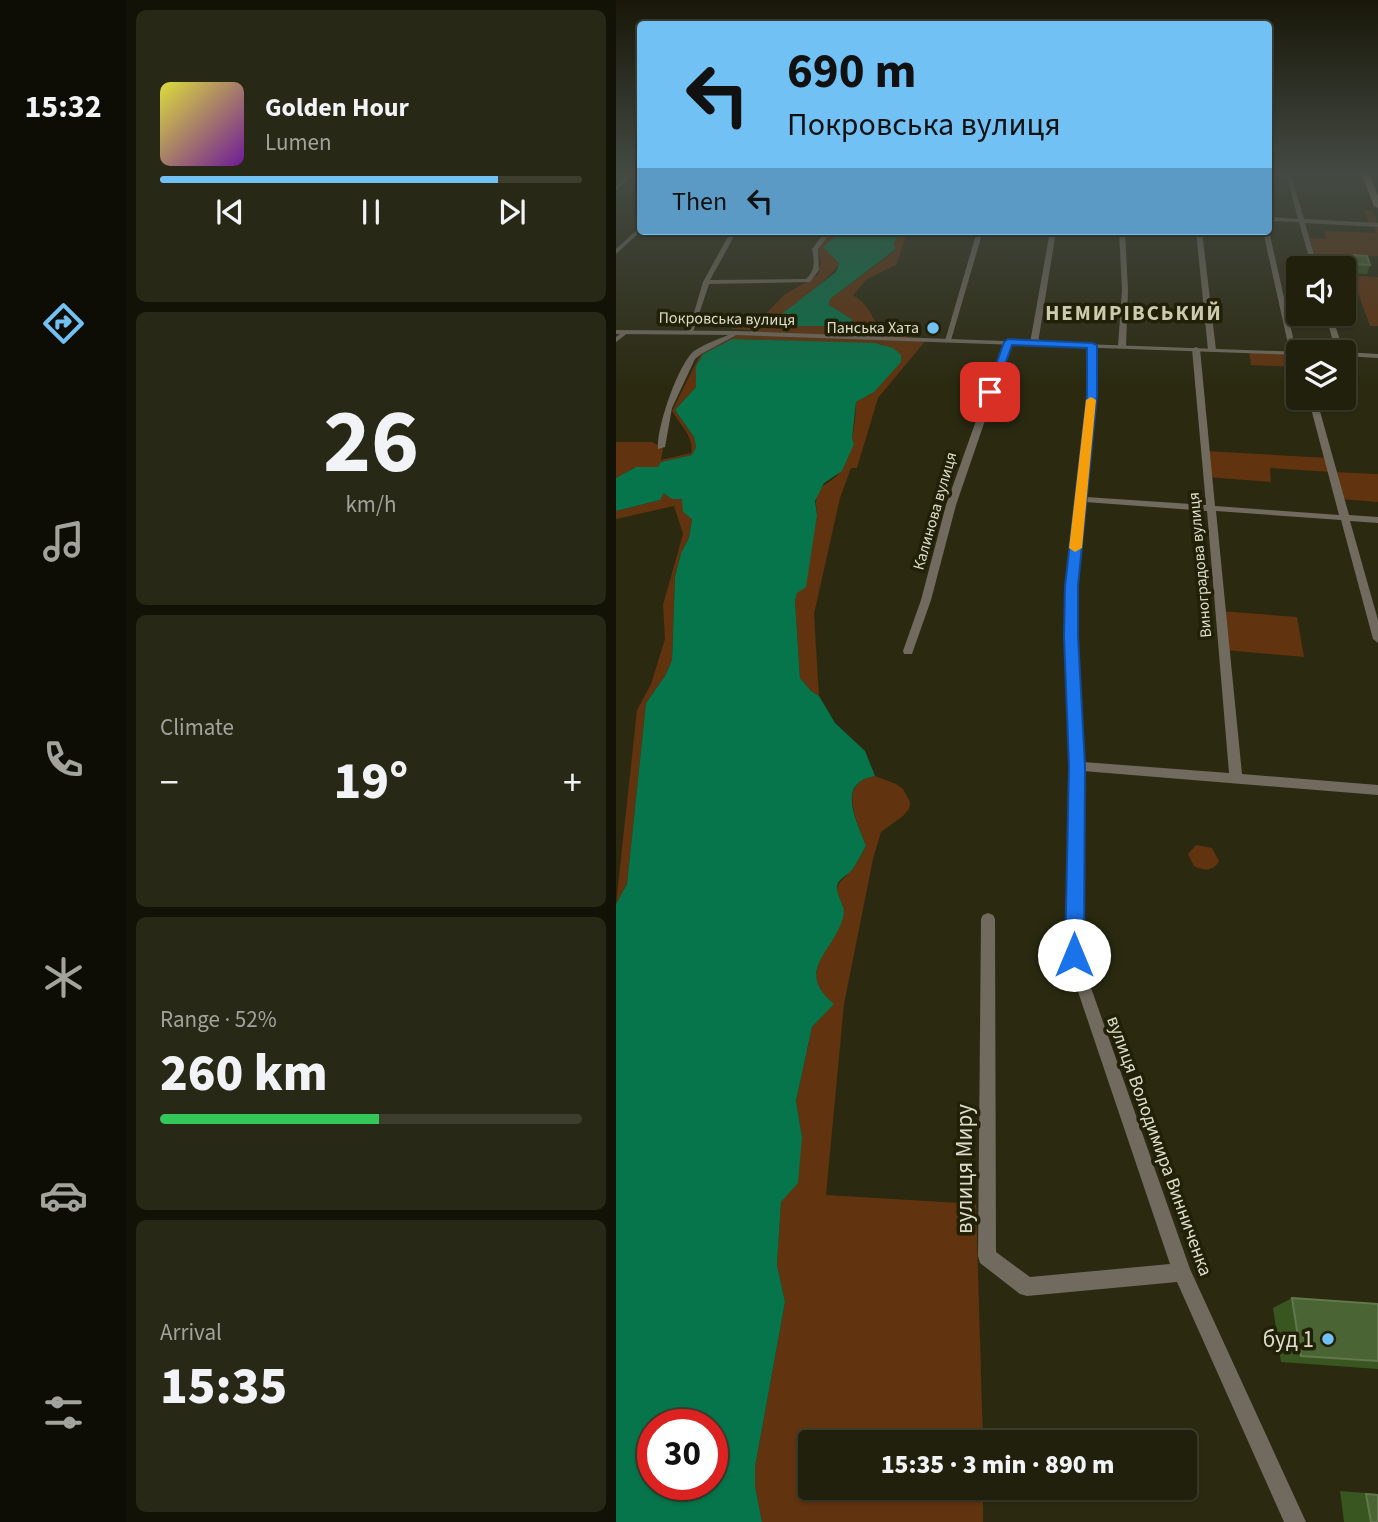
<!DOCTYPE html>
<meta charset="utf-8">
<style>
:root{--surface:#20200d;--page:#282816;--text:#f1f3f6;--muted:#a2a39d;--line:#3d3e2e;--accent:#72c1f5}
body{margin:0;font-family:"Source Sans 3",sans-serif;background:var(--page);color:var(--text);height:100vh;display:flex;flex-direction:column;font-size:26px;white-space:nowrap}
*{box-sizing:border-box;margin:0}
p{font-size:23px;color:var(--muted)}
.icon{flex:none;width:38px;height:38px;fill:none;stroke:currentColor;stroke-width:2;stroke-linecap:round;stroke-linejoin:round}
.map{position:relative;flex:1;overflow:hidden}
.drawer{display:flex;flex-direction:column;gap:10px;padding:10px;background:#121207;width:490px}
.drawer>*{flex:none}
.top-card{position:absolute;left:21px;top:21px;width:635px;height:214px;border-radius:7px;box-shadow:0 2px 5px #0004,0 0 0 2px var(--line);background:#72c1f5;color:#111;overflow:hidden}
.tools{position:absolute;left:670px;top:256px;display:grid;gap:14px}
.tools a{display:grid;place-items:center;width:70px;height:70px;border-radius:7px;background:var(--surface);box-shadow:0 2px 5px #0004,0 0 0 2px var(--line);font-size:35px}
.speed{position:absolute;left:21px;top:1409px;display:flex;gap:14px;font-size:35px;font-weight:700;text-align:center}
.speed>*{display:grid;place-content:center;width:91px;height:91px;border-radius:50%;background:var(--surface);box-shadow:0 2px 5px #0004,0 0 0 2px var(--line);line-height:1}
.speed .limit{border:10px solid #d22;background:#fff;color:#111}
.pin{position:absolute;display:grid;place-items:center;width:60px;height:60px;color:#fff;margin:-30px;border-radius:14px;box-shadow:0 4px 10px #0006}
.me{position:absolute;width:77px;margin:-38px;rotate:0deg;stroke-linejoin:round;filter:drop-shadow(0 0 5px #0008)}
.turn{display:flex;align-items:center;gap:24px;height:147px;padding:0 35px;font-size:32px}
.turn .icon{width:91px;height:91px;stroke-width:2.5}
.turn b{display:block;font-size:49px;line-height:60px}
.then{display:flex;align-items:center;height:66px;padding:0 35px;background:#0003;gap:14px;font-size:26px}
.big{font-size:52px;font-weight:800;line-height:1.1}
.drawer .widget{flex:1;display:flex;flex-direction:column;justify-content:center;gap:10px;min-width:0;padding:0 24px;border-radius:10px;background:var(--page)}
.drawer .dial{align-items:center;gap:0}
.dial b{font-size:91px;line-height:1}
.song{display:flex;align-items:center;gap:21px}
.cover{width:84px;height:84px;border-radius:10px;background:linear-gradient(135deg,hsl(60 70% 55%),hsl(280 70% 35%))}
.played{height:7px;border-radius:4px;background:linear-gradient(90deg,var(--accent) 80%,var(--line) 80%)}
.keys{display:flex;justify-content:space-around;direction:ltr}
.heat{display:flex;justify-content:space-between;align-items:center;font-size:38px;direction:ltr}
.charge{height:10px;border-radius:5px;background:linear-gradient(90deg,#34c759 52%,var(--line) 0)}
.trip{position:absolute;left:182px;top:1430px;width:399px;height:70px;border-radius:7px;background:var(--surface);box-shadow:0 2px 5px #0004,0 0 0 2px var(--line);font-weight:800;line-height:70px;text-align:center}
main{display:flex;flex:1;min-height:0}
.dock{display:flex;flex-direction:column;width:126px;justify-content:space-around;align-items:center;background:#0d0d05;color:var(--muted)}
.dock .icon{width:49px;height:49px}
.dock .current{color:var(--accent)}
.dock b{font-size:32px;color:var(--text)}
.map>svg:first-child{display:block}
</style>
<main>
<nav class="dock">
<b>15:32</b>
<svg class="icon current" aria-label="directions" viewBox="0 0 24 24"><path d="M12 3l9 9-9 9-9-9zM9 14v-3h6M13 9l2 2-2 2"/></svg>
<svg class="icon" aria-label="music" viewBox="0 0 24 24"><path d="M9 18V5l10-2v13"/><circle cx="6" cy="18" r="3"/><circle cx="16" cy="16" r="3"/></svg>
<svg class="icon" aria-label="phone" viewBox="0 0 24 24"><path d="M5 4h4l2 5-3 2q2 4 5 5l2-3 5 2v4C11 20 4 13 5 4z"/></svg>
<svg class="icon" aria-label="climate" viewBox="0 0 24 24"><path d="M12 3v18M4 7l16 10M4 17L20 7"/></svg>
<svg class="icon" aria-label="car" viewBox="0 0 24 24"><path d="M5 17H2v-5l4-1 3-4h7l3 4 3 1v5h-3M9 17h6M6 11h13"/><circle cx="7" cy="17" r="2"/><circle cx="17" cy="17" r="2"/></svg>
<svg class="icon" aria-label="filters" viewBox="0 0 24 24"><path d="M4 7h16M4 17h16"/><circle cx="9" cy="7" r="2"/><circle cx="15" cy="17" r="2"/></svg>
</nav>
<section class="drawer">
<div class="widget">
<div class="song"><i class="cover"></i><div><b>Golden Hour</b><p>Lumen</p></div></div>
<div class="played"></div>
<div class="keys"><svg class="icon" aria-label="previous" viewBox="0 0 24 24"><path d="M18 5L8 12l10 7zM5 5v14"/></svg><svg class="icon" aria-label="pause" viewBox="0 0 24 24"><path d="M8 5v14M16 5v14"/></svg><svg class="icon" aria-label="next" viewBox="0 0 24 24"><path d="M6 5l10 7-10 7zM19 5v14"/></svg></div>
</div>
<div class="widget dial"><b>26</b><p>km/h</p></div>
<div class="widget"><p>Climate</p>
<div class="heat"><a>−</a><b class="big">19°</b><a>+</a></div>
</div>
<div class="widget"><p>Range · 52%</p><b class="big">260 km</b><div class="charge"></div></div>
<div class="widget"><p>Arrival</p><b class="big">15:35</b></div>
</section>
<div class="map">
<svg width="762" height="1522" viewBox="0 0 762 1522">
<rect width="100%" height="100%" fill="#2b2a11"/>
<path fill="#61330f" d="M748,210L757,211L762,223V256L698,254L694,238L710,239L708,231L760,233L757,224L753,223Z
M210,231L222,235L209,250L218,255L223,263C218,278 166,312 151,326H231L237,320L213,305L214,299L280,250L277,244L279,231H292L280,265L251,279L237,295C250,303 258,315 261,330L290,332L293,338L311,339L262,398L241,468H235L224,498L198,614L203,696L195,691L184,678L179,601L201,515C196,481 211,489 225,471C235,458 240,418 240,402L258,392L266,344L116,339L87,354L80,366V387L59,410L78,437L80,447L76,455L45,462L42,467H20L0,478V442H36L47,448L45,460L75,453C79,438 63,423 56,411L85,353L121,333H133L135,330L116,329L119,325H139L168,295L202,275L205,262L201,249Z
M736,276L762,277V326H754Z
M633,351L682,353V367L635,365Z
M589,451L712,458L716,472L762,474V502L724,499L715,472L654,468L655,482L591,477Z
M48,493L67,499V512L76,518L73,538L65,553L59,577L56,660L49,676L30,703L11,884L0,904L21,710L35,684L49,639L47,605L67,534L58,506L0,519V511L44,500Z
M604,611L681,617L688,657L608,650Z
M259,776L280,784L287,789L294,802L293,809L287,816L265,832L257,859L228,1004L210,1195L360,1204L367,1442H194V1488H367V1522H146L139,1486V1467L169,1302L161,1265L165,1202L186,1137L180,1101L196,1027L217,1004C213,1000 207,997 204,993C190,974 219,926 227,906C217,886 220,886 234,872C241,865 245,854 250,846C241,821 220,783 259,776Z
M580,845L596,848L603,861C597,872 588,871 578,866L572,854Z"/>
<path fill="#06754b" fill-rule="evenodd" d="M217,231H279L281,238L277,244L280,249L214,299L213,305L237,320L231,326H150L220,272L223,263L207,247L221,235Z
M116,339L259,343L277,348L285,355V362L258,392L240,402L236,439L238,444L226,471L208,483L199,501L201,515L190,587L181,593L179,601L184,678L195,691L203,696L219,723L249,751L259,776C219,783 241,821 250,846C245,854 241,863 236,870C231,876 223,878 221,886C220,897 231,906 227,918C217,952 178,971 218,1004L196,1027L180,1101L186,1137L182,1183L165,1202L161,1265L169,1302L139,1467V1486L146,1522H0V904L11,884L30,703L49,676L56,660L59,577L65,553L73,538L76,519L67,512L66,499H56L48,493L44,500L0,511V478L20,467H42L45,462L76,455L80,447L78,437L59,410L80,387V366L87,354ZM37,1424H96V1484H37Z"/>
<g fill="none" stroke-linecap="round" stroke-linejoin="round">
<path fill="#716a5f" fill-rule="evenodd" d="M15,172H20L0,190V185Z
M670,172H674L688,219L762,223V227L689,223L702,268H696L683,222L653,221V217L682,219Z
M24,227L25,231L0,254V249Z
M115,231H121L94,280L190,279C200,270 198,261 196,249L206,236V231H212V236L202,249L203,270L194,282L93,284L77,332L72,333L87,282Z
M361,231H367L335,340L329,341Z
M434,231H440L422,343L418,345L414,343Z
M503,231H509L512,290L510,346L506,348L502,346L506,290Z
M580,231H586L600,350L596,352L592,350Z
M647,231H653L681,355L674,353Z
M709,313H715L728,352H720Z
M8,331L13,332L0,342V337Z
M119,332L124,333L85,354L79,359L56,408L49,447L42,449C40,429 62,364 78,351C90,343 106,338 119,332Z
M392,340L396,342L340,505L315,600L297,651L296,654H288L287,651L305,600L330,505L388,342Z
M476,343L480,345V395L470,497L590,505L576,349L580,347L584,349L599,506L723,515L692,397H700L733,515L762,517V523L734,521L762,620V643L757,639L725,520L600,511L626,774L762,785V795L467,771L465,941L467,965L574,1269L690,1522H668L561,1282L411,1296L404,1294L364,1263L362,1256L365,919L367,915L372,913L377,915L379,919L380,1252L414,1277L554,1264L453,965L451,941L455,766L450,636L451,586L472,395V345ZM469,502L591,511L613,773L467,762L460,636L461,586Z"/>
<path fill="#716a5f" fill-rule="evenodd" d="M0,330L121,331L685,352H682V355L121,335L0,334Z
M727,352H728L762,354V358L728,356Z"/>
<path fill="#b9ab94" fill-rule="evenodd" d="M745,172H753L762,196V208L758,206Z"/>
</g>
<path fill="#395520" d="M735,255L754,265L751,274L735,273L732,264Z
M676,1298L762,1304V1369L665,1362L657,1308Z
M724,1491L762,1494V1522H728Z"/>
<path fill="#4b6433" stroke="#62774b" stroke-width="2" d="M735,255L751,256L754,265L737,264Z
M676,1298L762,1304V1361L685,1356Z
M750,1494L762,1495V1522H755Z"/>
<linearGradient id="sky" x2="0" y2="1"><stop stop-color="#181709"/><stop offset="0.45" stop-color="#444a43"/><stop offset="1" stop-color="#444a43" stop-opacity="0"/></linearGradient>
<rect width="762" height="385" fill="url(#sky)"/>
<path fill="#1a73e8" stroke="#114b97" stroke-width="2" d="M392,339L476,343L481,345V395L462,586V636L469,766L468,955L465,961L458,964L452,961L449,955L453,766L448,636L449,586L471,395V348L396,345L379,392L370,394L388,342Z"/>
<path fill="#f59e0b" d="M475,397L480,400L466,548L459,552L453,548L470,400Z"/>
<g fill="#72c1f5" stroke="#222007" stroke-width="2.5">
<circle cx="317" cy="328" r="7"/>
<circle cx="712" cy="1339" r="7"/>
</g>
<g text-anchor="middle" dominant-baseline="central" stroke-width="7" stroke-linejoin="round" paint-order="stroke">
<g font-size="16" fill="#ddddcd" stroke="#222007">
<text transform="translate(111 319) rotate(1)">Покровська вулиця</text>
<text transform="translate(319 511) rotate(-74)">Калинова вулиця</text>
<text transform="translate(584 565) rotate(-95)">Виноградова вулиця</text>
</g>
<g font-size="16" fill="#ddddcd" stroke="#222007" text-anchor="end">
<text x="303" y="328">Панська Хата</text>
</g>
<g font-size="19" fill="#ddddcd" stroke="#222007">
<text transform="translate(543 1146) rotate(70)">вулиця Володимира Винниченка</text>
</g>
<g font-size="21" font-weight="bold" letter-spacing="2" fill="#cccbad" stroke="#222007">
<text x="518" y="313">НЕМИРІВСЬКИЙ</text>
</g>
<g font-size="23" fill="#ddddcd" stroke="#222007">
<text transform="translate(348 1169) rotate(-90)">вулиця Миру</text>
</g>
<g font-size="23" fill="#ddddcd" stroke="#222007" text-anchor="end">
<text x="698" y="1339">буд 1</text>
</g>
</g>
</svg>
<div class="tools">
<a><svg class="icon" aria-label="sound" viewBox="0 0 24 24"><path d="M4 9h4l5-4v14l-5-4H4zM17 9q2 3 0 6"/></svg></a>
<a><svg class="icon" aria-label="layers" viewBox="0 0 24 24"><path d="M12 4l9 5-9 5-9-5zM3 14l9 5 9-5"/></svg></a>
</div>
<div class="speed"><div class="limit">30</div></div>
<div class="pin" style="left:374px;top:392px;background:#d93025"><svg class="icon" aria-label="arrive" viewBox="0 0 24 24"><path d="M6 21V4h12l-3 4 3 4H6"/></svg></div>
<svg class="me" style="left:458px;top:955px" viewBox="-20 -20 40 40"><circle r="19" fill="#fff"/><path d="M0-13L10 11 0 6-10 11z" fill="#1a73e8"/></svg>
<div class="trip">15:35 · 3 min · 890 m</div>
<div class="top-card">
<div class="turn"><svg class="icon" aria-label="left" viewBox="0 0 24 24"><path d="M17 20v-9H6M10 6l-5 5 5 5"/></svg><div><b>690 m</b>Покровська вулиця</div></div>
<div class="then">Then<svg class="icon" aria-label="left" viewBox="0 0 24 24"><path d="M17 20v-9H6M10 6l-5 5 5 5"/></svg></div>
</div>
</div>
</main>
